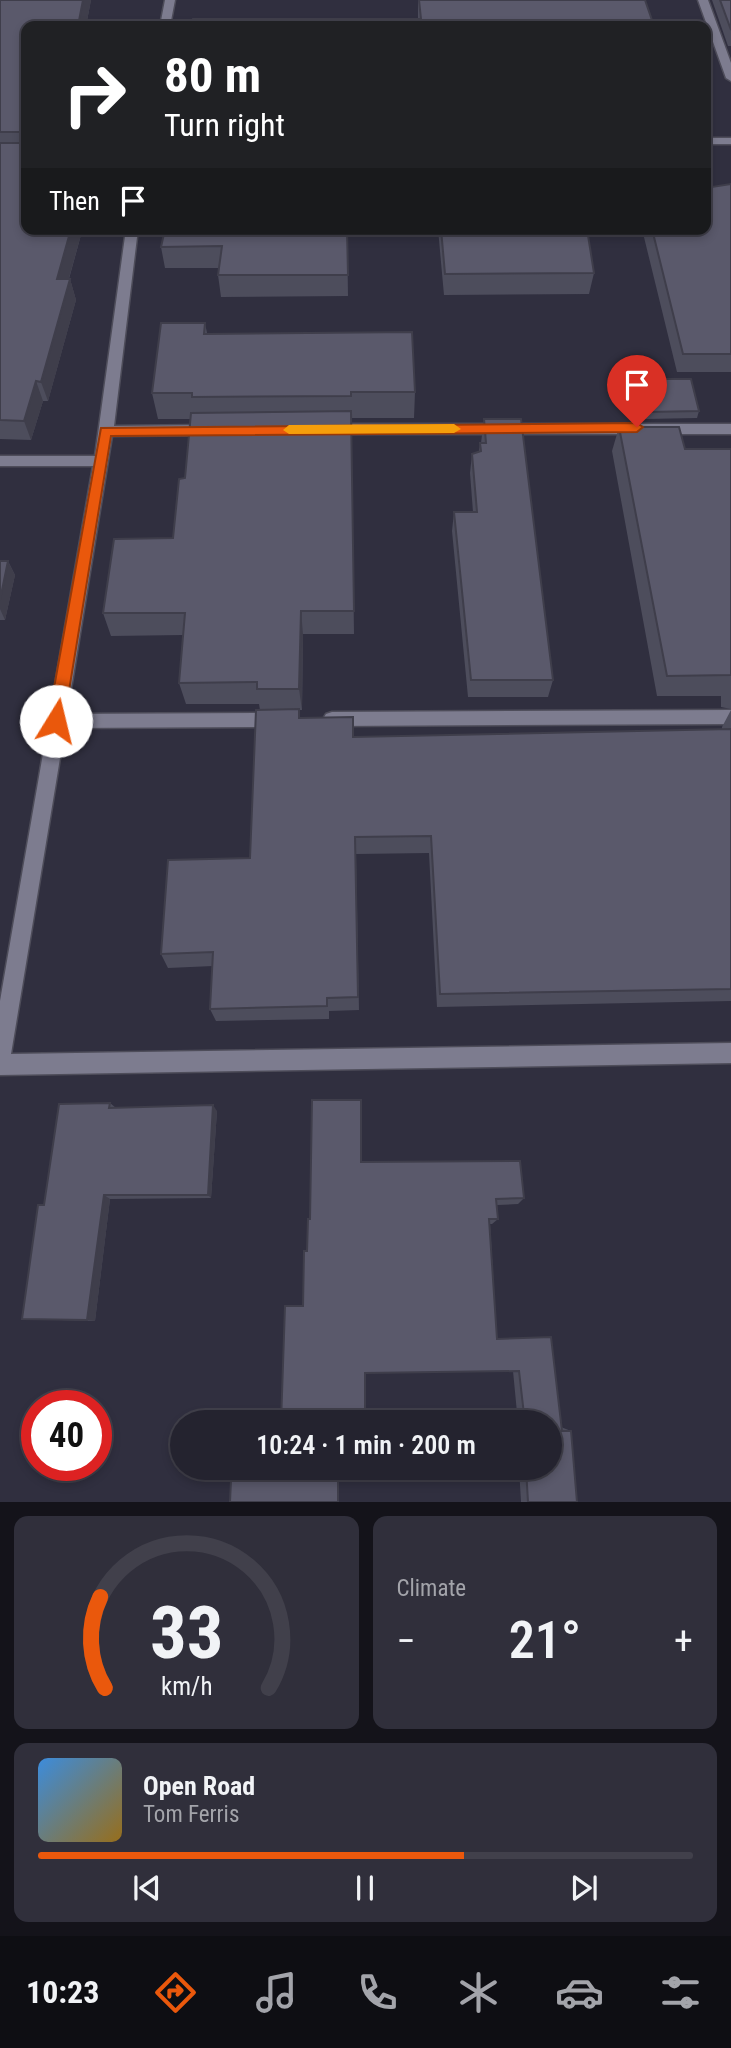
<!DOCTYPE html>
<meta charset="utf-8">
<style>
:root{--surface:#24232f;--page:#302f3b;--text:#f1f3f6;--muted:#a3a4aa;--line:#41404b;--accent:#ea580c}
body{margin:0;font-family:"Roboto Condensed",sans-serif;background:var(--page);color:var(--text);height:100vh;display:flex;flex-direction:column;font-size:26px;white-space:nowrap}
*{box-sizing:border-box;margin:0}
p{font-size:23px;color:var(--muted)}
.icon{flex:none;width:38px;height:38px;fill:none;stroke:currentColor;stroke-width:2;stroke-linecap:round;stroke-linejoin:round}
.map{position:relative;height:1502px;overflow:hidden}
.details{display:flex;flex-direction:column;gap:14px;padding:14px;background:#14131a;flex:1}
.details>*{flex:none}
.guide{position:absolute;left:21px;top:21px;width:690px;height:214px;border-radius:14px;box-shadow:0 4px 10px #0003,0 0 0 2px var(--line);background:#202124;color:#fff;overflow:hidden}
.speed{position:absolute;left:21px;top:1390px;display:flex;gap:14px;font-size:35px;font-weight:700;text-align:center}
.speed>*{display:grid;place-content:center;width:91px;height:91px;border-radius:50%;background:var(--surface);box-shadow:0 4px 10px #0003,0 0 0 2px var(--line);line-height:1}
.speed .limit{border:10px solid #d22;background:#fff;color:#111}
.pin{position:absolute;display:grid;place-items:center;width:60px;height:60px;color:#fff;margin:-72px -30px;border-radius:50% 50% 50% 0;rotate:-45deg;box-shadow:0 0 7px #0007}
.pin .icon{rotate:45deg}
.me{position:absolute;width:77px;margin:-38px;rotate:9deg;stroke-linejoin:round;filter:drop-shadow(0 0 5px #0008)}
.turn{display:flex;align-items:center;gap:24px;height:147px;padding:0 28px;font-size:32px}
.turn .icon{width:91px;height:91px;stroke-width:2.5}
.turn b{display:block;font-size:49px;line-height:60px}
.then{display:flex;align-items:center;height:66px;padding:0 28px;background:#0003;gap:14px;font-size:26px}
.big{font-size:52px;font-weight:600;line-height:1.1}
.details .widget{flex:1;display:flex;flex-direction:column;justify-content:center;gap:10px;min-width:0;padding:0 24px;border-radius:14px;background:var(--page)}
.details .dial{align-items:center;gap:0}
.dial svg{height:182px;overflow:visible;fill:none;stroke:var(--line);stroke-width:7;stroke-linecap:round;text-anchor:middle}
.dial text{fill:var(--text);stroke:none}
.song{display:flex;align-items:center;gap:21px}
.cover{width:84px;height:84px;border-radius:10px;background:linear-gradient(135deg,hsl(210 70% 55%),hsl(40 70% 35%))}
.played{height:7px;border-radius:4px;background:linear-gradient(90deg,var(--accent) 65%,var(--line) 65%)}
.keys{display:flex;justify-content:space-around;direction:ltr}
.heat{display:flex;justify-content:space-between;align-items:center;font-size:38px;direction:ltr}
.details .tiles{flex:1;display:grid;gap:14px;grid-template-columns:1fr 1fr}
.widget:last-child{grid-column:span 2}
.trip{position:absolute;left:170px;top:1410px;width:392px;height:70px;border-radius:35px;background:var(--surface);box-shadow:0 4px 10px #0003,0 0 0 2px var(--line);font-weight:600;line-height:70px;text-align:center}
.menu{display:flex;height:112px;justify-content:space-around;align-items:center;background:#0e0e13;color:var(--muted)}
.menu .icon{width:49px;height:49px}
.menu .selected{color:var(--accent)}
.menu b{font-size:32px;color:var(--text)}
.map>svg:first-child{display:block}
</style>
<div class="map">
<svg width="731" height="1502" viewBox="0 0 731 1502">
<rect width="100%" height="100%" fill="#302f3f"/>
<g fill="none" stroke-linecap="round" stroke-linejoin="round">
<defs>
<path id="minor" d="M165,0H175L170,26H160Z
M698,0H708L731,63V81L726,78Z
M705,138H731V144H705Z
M126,229H138L114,426L213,425L220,430L213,435L112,436L67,714L280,713L286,715L289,720L286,725L280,727L65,728L11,1054L731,1043V1063L0,1075V1001L93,466H0V456H95Z
M329,424H731V434H329L322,429Z
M731,710V724L332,726L326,724L323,719L326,714L332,712Z"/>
</defs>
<use href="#minor" stroke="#4e4d5a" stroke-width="3"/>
<use href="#minor" fill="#7d7c8f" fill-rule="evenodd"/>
</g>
<path fill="#4d4d5c" d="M0,0H91L86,26H26V229H94L92,236L81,235L69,279H70L76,300L48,401H43L31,440L0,439Z
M418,0H645L418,19Z
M712,0H731V46H728Z
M731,184V372H677L642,229H705Z
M163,229H347L348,296L221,297L218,275L219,268H165L161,247L164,234Z
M438,229H587L594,273L589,294L444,295Z
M205,323L207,333L415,392L414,418H351L354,634H303L302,710H299L300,718L353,737L722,729V727L731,710V1001L437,1007L429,853L356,854L359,1010L329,1011V1019L216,1021L210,1009L213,966L168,968L161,954L250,858L260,710L259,704H186L179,683L183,635L111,636L103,613L173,538L185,478L190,419H158L152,393Z
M641,379L699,411L697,418L645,419L639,387Z
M484,419L553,680L548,697H468L452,531L454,512H473L470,473L472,454L479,451L480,443H481Z
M619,427L685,449H731V709L721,707V696H657L612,451Z
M0,561H8L15,575L5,620H0Z
M110,1103L116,1108L217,1111L211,1198L110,1199L95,1321L22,1319L44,1205Z
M361,1162L524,1198L518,1204L497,1205L498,1219L492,1224H490L497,1338L561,1427L571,1431L577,1502H521L519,1468H550V1423H518L513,1371L303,1306L310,1219Z
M279,1473L365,1479L231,1480L237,1474Z"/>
<path fill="#3f3e4b" d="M83,0H91L86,26H78Z
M71,229H79L81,235L63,299L57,279Z
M70,279L76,300L48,401L41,382Z
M36,381L43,401L31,440L24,421Z
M8,561L15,575L5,620L0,609V600Z
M301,611L303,634L302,710L299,689Z
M213,1105L217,1111L211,1198L208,1195Z
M104,1195L110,1199L95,1321L87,1320Z"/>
<path fill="#5a596b" stroke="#3f3e4b" stroke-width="2" d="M0,0H83L78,26H26V229H71L57,279H70L41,382L36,381L24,421L0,420V143H20L23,135L20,132H0Z
M419,0H645L654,26H192L193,19H421Z
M720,0H731V30Z
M731,184V354H683L652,229H705V188Z
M165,229H347L348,275H218L222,246L161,247Z
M441,229H587L594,273L445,274Z
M161,323H205L204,334L412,332L415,392H351V396L192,397V393H152Z
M641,379H691L699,411L648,412Z
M351,411L354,611H301L299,689H257V682L179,683L185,613H103L114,539L173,538L179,479L185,478L191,413Z
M484,419H521L553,680H471L454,512H477L472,454L481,451L480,443H486Z
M619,427H679L685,449H731V675L667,676Z
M0,561H8L0,600Z
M299,709V718L353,717V737L731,729V989L440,994L431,836L355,837L358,997L327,998V1006L210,1009L213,952L161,954L168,860L250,858L256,710Z
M312,1100H361V1162L520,1161L524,1198L496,1199L498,1219H489L497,1339L551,1337L562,1431H571L577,1502H528L526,1468H550V1423H525L519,1371L365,1373V1423H281L285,1306H303L304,1251H307L308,1219H310Z
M110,1103L109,1108L213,1105L208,1195H104L87,1320L22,1319L38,1205H44L59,1104Z
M279,1468H365V1479H338V1502H230L231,1480H279Z"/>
<path fill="#ea580c" stroke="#983908" stroke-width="2" d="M637,423L643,427L637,432L111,436L64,721L62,726H50L48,721L101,428Z"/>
<path fill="#f59e0b" d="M454,424L461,429L454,433L289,434L283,430L289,425Z"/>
</svg>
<div class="speed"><div class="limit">40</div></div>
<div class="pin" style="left:637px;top:427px;background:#d93025"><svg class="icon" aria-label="arrive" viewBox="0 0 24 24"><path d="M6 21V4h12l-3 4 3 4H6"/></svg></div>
<svg class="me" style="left:56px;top:721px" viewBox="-20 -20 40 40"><circle r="19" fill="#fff"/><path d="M0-13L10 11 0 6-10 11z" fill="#ea580c"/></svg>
<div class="trip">10:24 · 1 min · 200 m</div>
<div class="guide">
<div class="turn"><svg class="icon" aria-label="right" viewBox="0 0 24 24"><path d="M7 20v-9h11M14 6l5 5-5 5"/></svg><div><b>80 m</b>Turn right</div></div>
<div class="then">Then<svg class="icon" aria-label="arrive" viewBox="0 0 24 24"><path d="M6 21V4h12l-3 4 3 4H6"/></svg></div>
</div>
</div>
<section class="details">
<div class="tiles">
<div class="widget dial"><svg viewBox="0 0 100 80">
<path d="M14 69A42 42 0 1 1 86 69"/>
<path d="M14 69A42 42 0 0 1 12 29" stroke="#ea580c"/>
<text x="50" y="56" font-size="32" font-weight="700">33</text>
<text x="50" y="72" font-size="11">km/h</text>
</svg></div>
<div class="widget"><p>Climate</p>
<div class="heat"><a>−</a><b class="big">21°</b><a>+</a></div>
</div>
<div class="widget">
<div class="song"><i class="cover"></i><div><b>Open Road</b><p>Tom Ferris</p></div></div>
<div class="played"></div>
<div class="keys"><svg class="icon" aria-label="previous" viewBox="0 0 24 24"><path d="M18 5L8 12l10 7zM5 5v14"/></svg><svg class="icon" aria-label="pause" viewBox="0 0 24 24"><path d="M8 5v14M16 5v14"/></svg><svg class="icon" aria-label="next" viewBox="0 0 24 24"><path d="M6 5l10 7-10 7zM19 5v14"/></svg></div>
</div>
</div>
</section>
<nav class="menu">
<b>10:23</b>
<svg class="icon selected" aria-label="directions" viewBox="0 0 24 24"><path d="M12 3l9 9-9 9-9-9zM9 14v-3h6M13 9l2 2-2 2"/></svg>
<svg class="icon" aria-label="music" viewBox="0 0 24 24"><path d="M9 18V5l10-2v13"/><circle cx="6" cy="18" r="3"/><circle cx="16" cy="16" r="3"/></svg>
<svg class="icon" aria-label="phone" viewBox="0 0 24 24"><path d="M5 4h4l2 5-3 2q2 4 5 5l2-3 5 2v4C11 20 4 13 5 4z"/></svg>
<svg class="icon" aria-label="climate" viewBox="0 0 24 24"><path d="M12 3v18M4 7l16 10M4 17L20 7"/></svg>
<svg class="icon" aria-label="car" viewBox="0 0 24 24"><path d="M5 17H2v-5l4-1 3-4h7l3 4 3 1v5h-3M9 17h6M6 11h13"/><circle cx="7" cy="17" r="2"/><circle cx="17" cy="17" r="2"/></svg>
<svg class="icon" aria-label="filters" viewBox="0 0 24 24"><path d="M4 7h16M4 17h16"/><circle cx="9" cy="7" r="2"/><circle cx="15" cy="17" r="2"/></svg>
</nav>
